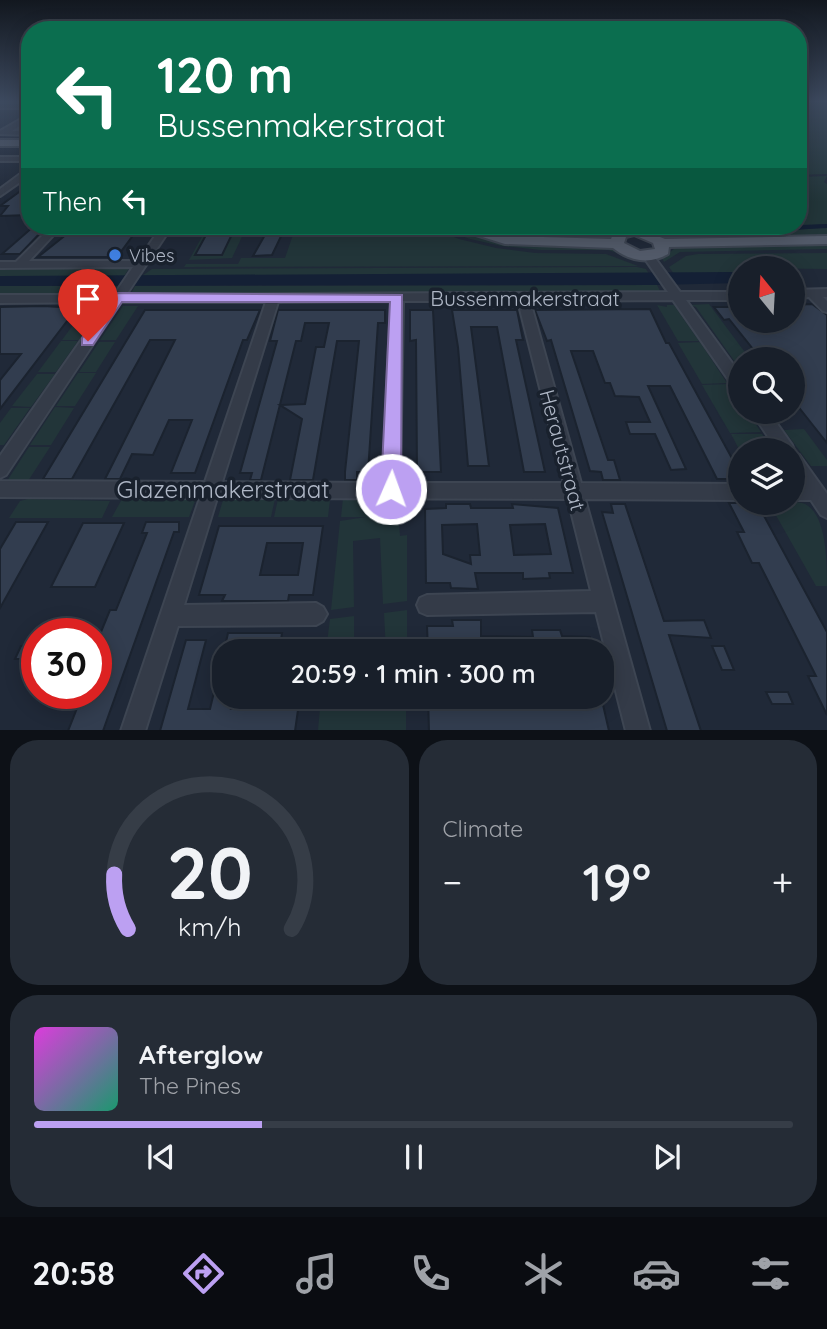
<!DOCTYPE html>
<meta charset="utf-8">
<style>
:root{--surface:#181f2a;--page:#252c36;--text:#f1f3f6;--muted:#9fa2a8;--line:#363d47;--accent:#bca0f2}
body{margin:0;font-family:Quicksand,sans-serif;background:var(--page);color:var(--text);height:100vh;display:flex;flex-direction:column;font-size:26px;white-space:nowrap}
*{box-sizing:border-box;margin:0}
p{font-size:23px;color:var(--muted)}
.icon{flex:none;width:38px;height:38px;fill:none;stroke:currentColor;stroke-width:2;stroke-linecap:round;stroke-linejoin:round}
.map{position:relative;height:730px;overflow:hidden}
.sheet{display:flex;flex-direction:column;gap:10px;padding:10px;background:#0d1117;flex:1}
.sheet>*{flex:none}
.top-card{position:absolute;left:21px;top:21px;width:786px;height:214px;border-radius:28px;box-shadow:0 4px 18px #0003,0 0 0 2px var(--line);background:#0b6e4f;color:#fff;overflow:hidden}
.needle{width:46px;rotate:342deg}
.fabs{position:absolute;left:728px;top:256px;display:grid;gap:14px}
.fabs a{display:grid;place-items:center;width:77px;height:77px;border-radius:50%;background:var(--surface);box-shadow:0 4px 18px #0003,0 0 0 2px var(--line);font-size:35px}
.speed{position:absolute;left:21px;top:618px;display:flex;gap:14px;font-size:35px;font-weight:700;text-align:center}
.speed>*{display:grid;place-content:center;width:91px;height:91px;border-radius:50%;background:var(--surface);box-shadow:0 4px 18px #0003,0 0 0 2px var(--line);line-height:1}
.speed .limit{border:10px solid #d22;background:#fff;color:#111}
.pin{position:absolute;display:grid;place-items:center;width:60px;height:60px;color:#fff;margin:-72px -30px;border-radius:50% 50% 50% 0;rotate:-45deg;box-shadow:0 0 7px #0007}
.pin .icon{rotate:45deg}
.me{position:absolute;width:77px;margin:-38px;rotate:2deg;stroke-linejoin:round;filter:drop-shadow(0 0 5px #0008)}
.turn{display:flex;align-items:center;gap:24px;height:147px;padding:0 21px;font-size:32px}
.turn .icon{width:91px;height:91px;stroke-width:2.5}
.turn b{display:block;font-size:49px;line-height:60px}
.then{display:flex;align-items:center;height:66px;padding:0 21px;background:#0003;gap:14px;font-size:26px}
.big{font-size:52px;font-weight:600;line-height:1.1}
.sheet .tile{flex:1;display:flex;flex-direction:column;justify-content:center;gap:10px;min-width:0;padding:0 24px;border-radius:28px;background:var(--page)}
.sheet .dial{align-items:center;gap:0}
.dial svg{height:182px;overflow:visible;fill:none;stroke:var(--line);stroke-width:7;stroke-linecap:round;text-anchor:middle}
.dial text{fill:var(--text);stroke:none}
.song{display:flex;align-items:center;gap:21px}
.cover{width:84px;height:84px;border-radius:10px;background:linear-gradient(135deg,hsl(300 70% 55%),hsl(160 70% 35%))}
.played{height:7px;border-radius:4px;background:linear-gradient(90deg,var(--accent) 30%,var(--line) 30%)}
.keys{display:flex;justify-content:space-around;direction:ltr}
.heat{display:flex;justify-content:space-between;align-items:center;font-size:38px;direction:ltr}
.sheet .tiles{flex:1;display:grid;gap:10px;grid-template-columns:1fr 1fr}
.tile:last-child{grid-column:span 2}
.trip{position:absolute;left:212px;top:639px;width:402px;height:70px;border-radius:28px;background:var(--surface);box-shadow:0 4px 18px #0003,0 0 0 2px var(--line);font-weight:600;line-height:70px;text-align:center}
.tab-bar{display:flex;height:112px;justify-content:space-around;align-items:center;background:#0a0c11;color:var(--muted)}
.tab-bar .icon{width:49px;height:49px}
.tab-bar .on{color:var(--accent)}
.tab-bar b{font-size:32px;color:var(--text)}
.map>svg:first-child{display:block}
</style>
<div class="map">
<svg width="827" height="731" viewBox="0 0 827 731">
<rect width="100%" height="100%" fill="#202938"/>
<path fill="#223539" d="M798,100H817L827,106V174L798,175Z
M827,176L824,182L827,184V224L798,226V177Z
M208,226H247L232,258L189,260Z
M296,226H426L459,239L496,248L535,253L606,254L638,266L184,267L186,264H238L241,258H285Z
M434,226L523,244L613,248L645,262L608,250H541L502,246L470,239Z
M464,226H624L623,229C617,232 611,236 604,238C566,247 501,239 464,226Z
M635,226H656L679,232L827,228V237L675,238Z
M827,243V249L680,252L664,262L662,258L674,249L685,247Z
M827,253V269L740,268V272L674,274L669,267L686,256L698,254Z
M0,267H130L124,276H0Z
M637,267L646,269L649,274L142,276L152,269Z
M657,285L661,293L153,294L132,292L135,286Z
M0,286H117L107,294L0,296Z
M709,304L750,359H740V369L696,307L690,305Z
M657,305L667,307V305H674L699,341H678Z
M87,306H102L79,340H62Z
M123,306H138L116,340H100Z
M61,341H78L56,372H38Z
M99,342H115L96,372H79Z
M700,342L727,383L702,384L678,343Z
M78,373H96L75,406H56Z
M37,374H55L31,407L12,406Z
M728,384L740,402V411H747L761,432L730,433L702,385Z
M55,407L74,408L51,445H30Z
M11,408H30L4,445H0V423Z
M804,429L827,460V466H811L784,430Z
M731,434H762L773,450L740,451Z
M29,447H50L28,481H7Z
M327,498L330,500L328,517H274L278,499Z
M343,498H397L400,536L407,535V601L383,604L380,538L353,541L354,607L331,610L340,521L366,517H341Z
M28,499L110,501L102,518H9L20,501Z
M122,499H187L195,501L189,517H112Z
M229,499H275L271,517H218L223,500Z
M769,503C780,503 792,501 802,503C827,510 827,562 827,586H816Z
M407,610V651H386L384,613Z
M354,616V651H326L330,619Z
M321,697H406V730H318Z"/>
<path fill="#142035" d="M827,224V228C781,230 698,241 656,226L702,229Z
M740,272V283L657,285L0,286V276Z"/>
<path fill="#323d4f" stroke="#1b232f" stroke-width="2" fill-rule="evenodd" d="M30,184V215L0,216L8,206H0Z
M34,226L44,229L20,254H2Z
M77,226H140L117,257H38Z
M211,226H236L222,255H195Z
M270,226H286L272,255L253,256Z
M812,304L827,315V443L793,400V359H761L729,319L724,320L714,307H740V320H793V305Z
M43,306L77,308L0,409V380L21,354H0V307Z
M650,309L666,343H669L740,473V479H717L670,386H648L686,469L671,470L655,434H630L626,422H650L639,397L615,396L610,383H605L593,351H571L608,460H614L620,480H603L601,472L590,471L551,340L547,341L535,310Z
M145,310H260L247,340H243L195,473H171L192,420H169L153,455L132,454L120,479H105L175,340H150L72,479H43Z
M278,310H385V323H378L368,472H357V480H345V472L359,341H337L313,480H290L302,419L280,405L305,404L316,347H324L329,323H305L301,341H296L261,480H250L252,473H240L277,341H270Z
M410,310H433L441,472H417L416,340L410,341Z
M452,310H517L523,340H516L545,472H524L497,327H471L489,466H468L458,347Z
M729,503H757L827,632V715L808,676H816L759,563H752L737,532H744Z
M446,504H470L471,508H513L512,504L558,508L573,573H549L550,578L523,579V573H475L478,589L451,588L450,583H426L425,509L446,508ZM477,524L480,555H470L471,564L443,554L442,525ZM545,524L551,554L514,555L510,525Z
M611,504H625L664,621L704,620L711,638L669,635L701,731H667L602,512L613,513Z
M16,522H48L0,608V549Z
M146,522H179V532H174L103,731H68L83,693H96V644L110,610H116L147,533H142Z
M83,523H124L95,587H51Z
M219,526H323L313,595H289L288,601H222L225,595H199ZM267,543H303L298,575H260Z
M452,620H481V636L533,637L532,630H560L562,636L590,637V651H428L427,626H453Z
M228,633H282L281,640H307L306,651H224Z
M186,640H206L188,709H210L220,667H224V696H234L231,709L276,708L278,696H300L295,731H160Z
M21,646H37V659H15Z
M712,646H724L734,670H722Z
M766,692H788L793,704H772Z
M428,696H450V706H495L494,696H536L537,705H582L580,696H601L609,731H429Z"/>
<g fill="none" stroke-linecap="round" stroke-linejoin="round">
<defs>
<path id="minor" d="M0,104H30V108H0Z
M30,114V119L12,131H30V135L0,134V131Z
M0,157H30V161H0Z
M27,169H30V175L0,196V189Z
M52,226H62L29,261H138L162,226H172L126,295L668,292L643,256L648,253L652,254L680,292H740V300H686L740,374V391L735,389L673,300L530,301L581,483L740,484V500L585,499L650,731H626L596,612L427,615L420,612L417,605L420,598L427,595L591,591L568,499L217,498L184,605L316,603L323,607L327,614L323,621L316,625L178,626L145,731H121L200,498L0,497V481L205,482L266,302H121L6,475L0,478V456L108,302L0,303V295H114L133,267L0,268V262H16ZM391,301L383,483L222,482L278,302ZM403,301H518L564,483H400Z
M827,289V297H823L827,301V312L823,311L809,297L793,298V290Z
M751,411H768L792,445L794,450L793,453L799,455L827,494V518L821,515L811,500H793V484H800L793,474V450H777Z"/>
<path id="major" d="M0,140H30V146H0Z
M447,226H469L505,236L611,239L614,231L635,227L665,239L827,236V244L669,247L668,254C650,265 629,261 613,248L505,244ZM634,235L653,243L655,249L640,251L624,243L626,237Z"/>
</defs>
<use href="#minor" stroke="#3d4552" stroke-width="4"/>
<use href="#major" stroke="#3d4552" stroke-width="4"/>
<use href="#minor" fill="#343b48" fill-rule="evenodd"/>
<use href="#major" fill="#525a69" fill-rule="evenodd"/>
</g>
<linearGradient id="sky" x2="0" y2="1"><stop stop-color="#12171f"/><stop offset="0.5" stop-color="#3c495e"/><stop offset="1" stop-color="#3c495e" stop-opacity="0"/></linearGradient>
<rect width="827" height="202" fill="url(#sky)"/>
<path fill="#bca0f2" stroke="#7a689d" stroke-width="2" d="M118,293L402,295L401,489L398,496L391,498L384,496L381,489L390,302H122L93,345H82V338L113,295Z"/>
<circle fill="#3f7fe0" stroke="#19212d" stroke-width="2.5" cx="115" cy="255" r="7"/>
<g text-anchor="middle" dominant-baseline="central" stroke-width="7" stroke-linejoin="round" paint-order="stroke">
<g font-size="18" fill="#aeb6c5" stroke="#19212d" text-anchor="start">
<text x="129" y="255">Vibes</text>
</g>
<g font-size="21" fill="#aeb6c5" stroke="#19212d">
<text x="525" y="298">Bussenmakerstraat</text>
<text transform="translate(563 450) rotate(75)">Herautstraat</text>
</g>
<g font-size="24" fill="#aeb6c5" stroke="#19212d">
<text x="223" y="489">Glazenmakerstraat</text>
</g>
</g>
</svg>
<div class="fabs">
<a><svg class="needle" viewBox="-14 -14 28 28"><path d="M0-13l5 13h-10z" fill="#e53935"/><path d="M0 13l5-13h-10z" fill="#9fa2a8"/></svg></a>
<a><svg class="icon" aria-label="search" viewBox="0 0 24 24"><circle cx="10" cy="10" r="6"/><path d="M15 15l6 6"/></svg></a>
<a><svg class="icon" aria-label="layers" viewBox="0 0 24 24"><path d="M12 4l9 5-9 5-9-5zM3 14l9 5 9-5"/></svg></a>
</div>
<div class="speed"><div class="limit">30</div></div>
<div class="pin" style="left:88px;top:341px;background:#d93025"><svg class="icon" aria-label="arrive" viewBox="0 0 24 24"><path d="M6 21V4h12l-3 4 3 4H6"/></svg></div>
<svg class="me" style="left:391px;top:489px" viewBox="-20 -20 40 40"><circle r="17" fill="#bca0f2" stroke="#fff" stroke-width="3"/><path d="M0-11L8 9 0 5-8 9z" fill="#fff"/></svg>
<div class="trip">20:59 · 1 min · 300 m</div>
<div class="top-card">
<div class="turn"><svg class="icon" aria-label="left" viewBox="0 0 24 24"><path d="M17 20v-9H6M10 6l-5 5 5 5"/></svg><div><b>120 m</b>Bussenmakerstraat</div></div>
<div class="then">Then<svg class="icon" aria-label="left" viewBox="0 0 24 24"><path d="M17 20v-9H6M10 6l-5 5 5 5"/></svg></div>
</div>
</div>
<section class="sheet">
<div class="tiles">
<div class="tile dial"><svg viewBox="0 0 100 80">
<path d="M14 69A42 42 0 1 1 86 69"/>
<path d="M14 69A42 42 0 0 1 8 45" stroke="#bca0f2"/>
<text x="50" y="56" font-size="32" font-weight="700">20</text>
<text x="50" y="72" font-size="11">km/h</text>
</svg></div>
<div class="tile"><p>Climate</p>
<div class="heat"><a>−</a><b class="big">19°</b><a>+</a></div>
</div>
<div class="tile">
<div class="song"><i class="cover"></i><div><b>Afterglow</b><p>The Pines</p></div></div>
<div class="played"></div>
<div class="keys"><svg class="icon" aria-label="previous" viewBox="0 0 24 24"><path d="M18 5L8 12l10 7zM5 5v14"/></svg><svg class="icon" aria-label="pause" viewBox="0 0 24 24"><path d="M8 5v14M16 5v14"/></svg><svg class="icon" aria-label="next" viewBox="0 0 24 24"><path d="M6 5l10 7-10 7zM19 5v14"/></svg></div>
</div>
</div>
</section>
<nav class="tab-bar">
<b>20:58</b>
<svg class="icon on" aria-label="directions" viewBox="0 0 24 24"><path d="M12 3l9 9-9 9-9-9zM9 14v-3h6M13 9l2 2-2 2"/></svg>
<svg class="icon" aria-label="music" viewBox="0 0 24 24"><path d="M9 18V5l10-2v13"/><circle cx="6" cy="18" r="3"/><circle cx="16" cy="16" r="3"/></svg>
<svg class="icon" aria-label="phone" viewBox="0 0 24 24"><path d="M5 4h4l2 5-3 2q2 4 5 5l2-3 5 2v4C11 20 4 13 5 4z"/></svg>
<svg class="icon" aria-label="climate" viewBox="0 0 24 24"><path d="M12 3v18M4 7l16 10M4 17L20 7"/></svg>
<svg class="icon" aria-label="car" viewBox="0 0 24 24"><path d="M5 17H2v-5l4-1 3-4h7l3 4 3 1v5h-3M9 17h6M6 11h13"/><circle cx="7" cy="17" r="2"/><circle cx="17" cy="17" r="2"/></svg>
<svg class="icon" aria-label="filters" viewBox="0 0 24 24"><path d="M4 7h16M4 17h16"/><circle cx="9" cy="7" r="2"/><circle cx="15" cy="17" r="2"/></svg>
</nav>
